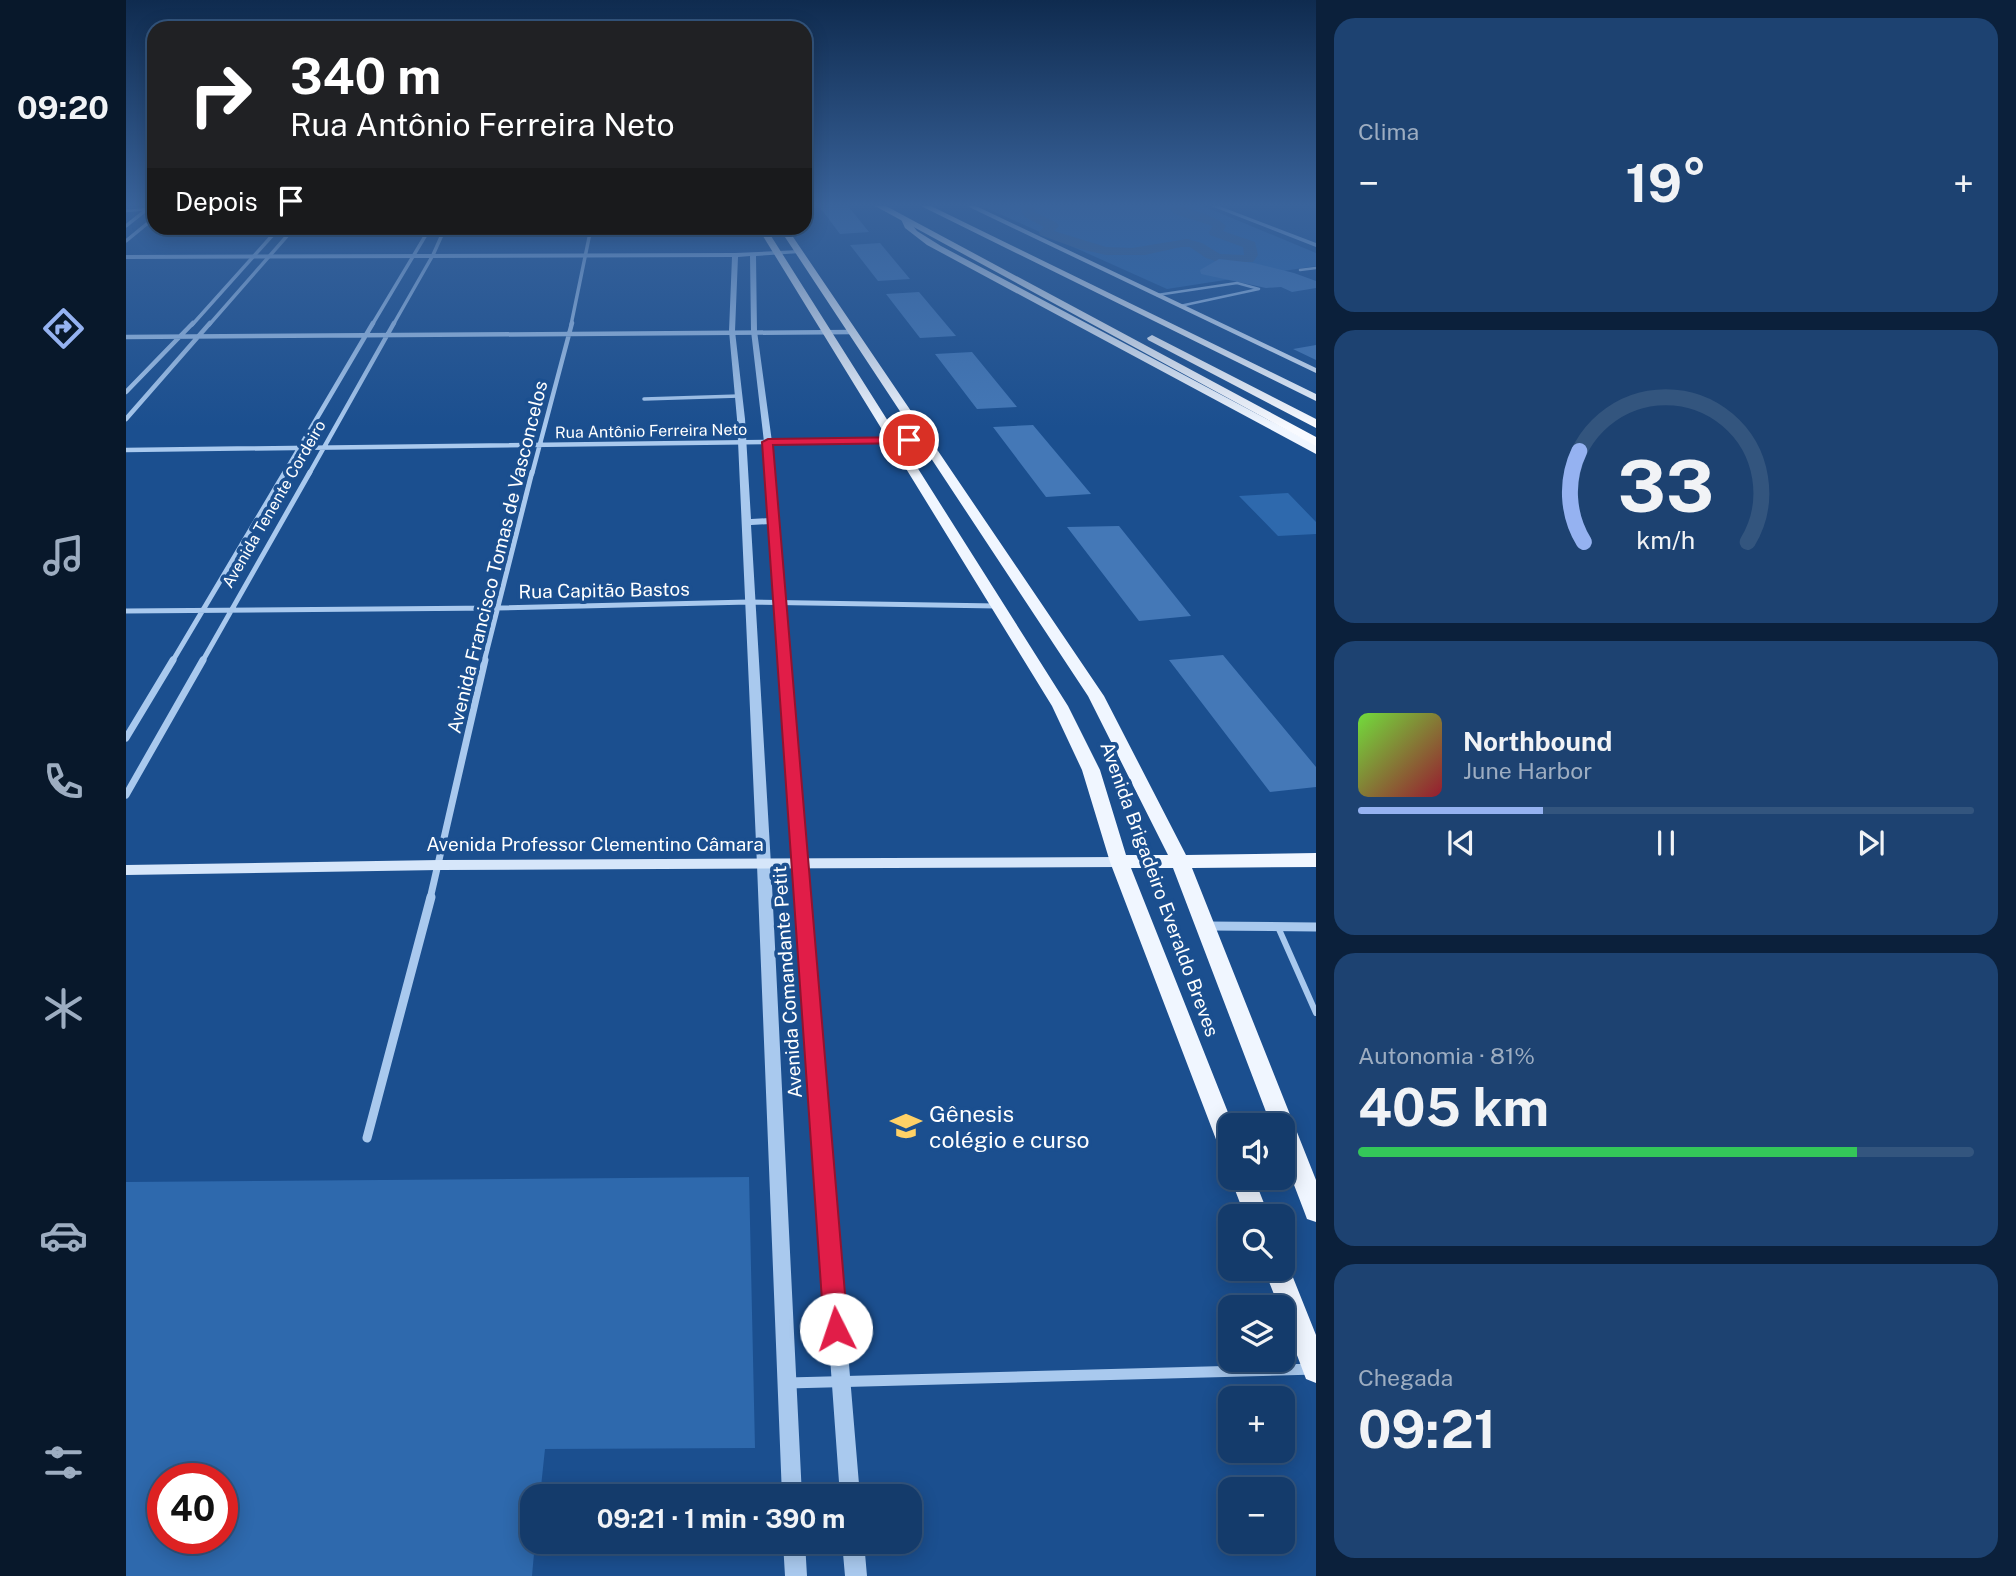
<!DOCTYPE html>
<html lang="pt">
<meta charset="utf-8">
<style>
:root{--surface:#143b6b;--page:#1d4271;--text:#f1f3f6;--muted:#9dadc1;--line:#33557e;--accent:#95b2f1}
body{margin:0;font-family:"Public Sans",sans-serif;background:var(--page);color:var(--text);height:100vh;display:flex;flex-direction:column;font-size:26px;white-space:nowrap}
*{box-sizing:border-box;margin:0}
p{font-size:23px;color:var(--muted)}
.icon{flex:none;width:38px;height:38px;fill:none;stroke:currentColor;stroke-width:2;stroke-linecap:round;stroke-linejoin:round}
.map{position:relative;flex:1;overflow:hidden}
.drawer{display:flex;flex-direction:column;gap:18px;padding:18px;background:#0b203b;width:700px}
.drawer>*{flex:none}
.top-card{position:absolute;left:21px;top:21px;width:665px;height:214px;border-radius:21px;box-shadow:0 4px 18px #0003,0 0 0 2px var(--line);background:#202124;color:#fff;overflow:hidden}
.controls{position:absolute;left:1092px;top:1113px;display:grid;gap:14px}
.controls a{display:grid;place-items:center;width:77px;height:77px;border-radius:14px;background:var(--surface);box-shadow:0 4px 18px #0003,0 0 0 2px var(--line);font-size:35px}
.speed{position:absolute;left:21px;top:1463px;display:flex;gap:14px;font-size:35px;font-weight:700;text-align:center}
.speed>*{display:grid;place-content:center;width:91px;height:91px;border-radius:50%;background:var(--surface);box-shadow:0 4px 18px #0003,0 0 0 2px var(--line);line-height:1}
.speed .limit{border:10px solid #d22;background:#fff;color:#111}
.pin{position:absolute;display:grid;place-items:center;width:60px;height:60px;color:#fff;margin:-30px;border:4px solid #fff;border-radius:50%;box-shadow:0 2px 7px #0007}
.me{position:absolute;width:77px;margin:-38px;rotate:356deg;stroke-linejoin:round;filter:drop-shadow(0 0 5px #0008)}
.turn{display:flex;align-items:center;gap:24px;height:147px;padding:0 28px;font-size:32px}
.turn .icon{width:91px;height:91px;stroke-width:2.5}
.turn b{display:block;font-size:49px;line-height:60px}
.then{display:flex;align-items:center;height:66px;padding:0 28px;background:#0003;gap:14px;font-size:26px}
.big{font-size:52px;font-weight:700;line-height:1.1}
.drawer .tile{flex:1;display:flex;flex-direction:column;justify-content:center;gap:10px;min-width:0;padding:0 24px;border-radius:21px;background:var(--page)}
.drawer .dial{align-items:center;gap:0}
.dial svg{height:182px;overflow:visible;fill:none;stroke:var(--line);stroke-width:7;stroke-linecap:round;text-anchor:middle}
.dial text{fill:var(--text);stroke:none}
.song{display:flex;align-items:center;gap:21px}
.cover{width:84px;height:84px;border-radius:10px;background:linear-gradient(135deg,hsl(100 70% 55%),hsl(350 70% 35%))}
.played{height:7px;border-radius:4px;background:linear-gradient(90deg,var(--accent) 30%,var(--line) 30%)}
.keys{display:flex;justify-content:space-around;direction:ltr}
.heat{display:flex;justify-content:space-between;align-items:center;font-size:38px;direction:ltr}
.charge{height:10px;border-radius:5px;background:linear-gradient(90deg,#34c759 81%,var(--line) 0)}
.trip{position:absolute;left:394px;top:1484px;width:402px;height:70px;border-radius:21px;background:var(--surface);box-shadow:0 4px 18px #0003,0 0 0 2px var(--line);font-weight:700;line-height:70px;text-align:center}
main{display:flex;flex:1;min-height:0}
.dock{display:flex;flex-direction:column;width:126px;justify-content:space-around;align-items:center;background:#08182b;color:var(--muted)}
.dock .icon{width:49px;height:49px}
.dock .current{color:var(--accent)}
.dock b{font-size:32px;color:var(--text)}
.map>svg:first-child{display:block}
</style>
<main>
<nav class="dock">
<b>09:20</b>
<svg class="icon current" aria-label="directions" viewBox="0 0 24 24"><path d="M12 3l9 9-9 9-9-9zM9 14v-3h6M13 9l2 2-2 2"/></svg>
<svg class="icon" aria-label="music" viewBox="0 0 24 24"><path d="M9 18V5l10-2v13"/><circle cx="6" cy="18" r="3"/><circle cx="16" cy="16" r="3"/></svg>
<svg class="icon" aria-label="phone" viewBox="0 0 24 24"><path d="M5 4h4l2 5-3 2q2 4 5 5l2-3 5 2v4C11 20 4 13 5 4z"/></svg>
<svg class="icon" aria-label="climate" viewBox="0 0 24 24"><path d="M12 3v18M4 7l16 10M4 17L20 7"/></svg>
<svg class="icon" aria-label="car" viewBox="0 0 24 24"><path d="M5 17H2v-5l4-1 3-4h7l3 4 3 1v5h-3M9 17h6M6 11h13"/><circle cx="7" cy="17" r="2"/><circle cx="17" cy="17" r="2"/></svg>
<svg class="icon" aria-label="filters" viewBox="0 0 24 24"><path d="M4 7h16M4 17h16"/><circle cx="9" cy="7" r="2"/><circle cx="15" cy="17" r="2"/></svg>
</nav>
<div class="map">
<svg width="1190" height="1576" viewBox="0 0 1190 1576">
<rect width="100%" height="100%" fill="#1b4f8f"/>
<path fill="#2e69ad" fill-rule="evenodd" d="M856,206H1077L1190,253V266L1041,289Z
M1162,493L1190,522V534L1152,536L1113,496Z
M623,1177L629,1448L419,1449L414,1496H406V1542H409L406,1576H0V1182ZM37,1479H96V1538H37Z"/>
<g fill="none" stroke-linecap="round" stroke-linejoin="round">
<path fill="#3c6290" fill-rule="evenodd" d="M904,206L909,207V212L931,223L933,226L928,231L980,247L1006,248L1061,239L1076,243L1094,254L1118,255L1117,247L1084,235L1083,232L1087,226L1049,214L1044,209L1046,206C1056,206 1092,216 1100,226L1097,231L1129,242L1132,255L1127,262H1093L1080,258L1064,247H1055L1019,255H980L950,248L914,235L913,232L918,227L899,217L895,211Z"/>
</g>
<path fill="#4478b7" d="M693,206H722L743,232L714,234Z
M754,243L784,279L752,281L724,245Z
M1093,259L1128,263L1168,273L1190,281V288L1166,292L1155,287L1140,288L1075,274L1074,270Z
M793,292L830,336L794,338L760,294Z
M1190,345V360L1167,349Z
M846,352L891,407L851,409L809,354Z
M907,425L965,494L920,497L867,427Z
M993,526L1065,616L1013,621L941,527Z
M1097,655L1190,767V787L1144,792L1043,660Z"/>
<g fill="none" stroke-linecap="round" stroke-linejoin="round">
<path stroke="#a9c9ee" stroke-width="2.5" d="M0,211L22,209
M1174,270L1190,268
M1031,295L1111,283L1133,289L1054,306"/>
<path stroke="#a9c9ee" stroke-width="3.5" d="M518,399L613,396"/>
<path stroke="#a9c9ee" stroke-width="6" d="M1152,927L1190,1013"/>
<path stroke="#a9c9ee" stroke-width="3.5" d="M0,226L25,206
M0,241L28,218
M66,325L153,228
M83,325L168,228
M246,325L304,228
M267,325L307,255L319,228
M445,325L465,228"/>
<path stroke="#a9c9ee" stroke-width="4.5" d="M0,337L728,332
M0,392L67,323
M0,419L84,323
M0,450L798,440
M158,474L247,323
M183,474L268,323
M406,474L446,323"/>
<path stroke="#a9c9ee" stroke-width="5" d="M0,611L370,608L623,602L871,606
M46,662L159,472
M76,662L184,472
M358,662L406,472"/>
<path stroke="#a9c9ee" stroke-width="7" d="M0,738L47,660
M0,795L77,660
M304,899L359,660"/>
<path stroke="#a9c9ee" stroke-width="9" d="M1082,926L1190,927
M241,1138L305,897"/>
<path stroke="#a9c9ee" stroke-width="11" d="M662,1383L1190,1369"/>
<path fill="#a9c9ee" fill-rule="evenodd" d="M1085,206H1093L1190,243V247Z
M673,250L675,253L630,256L631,331L646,442L734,1496H714L644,524L625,525L645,865L676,1496H656L631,865L611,419L603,331L606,257L0,259V255L609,253ZM624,256L625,331L638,442L643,518L625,519L619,419L609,331L612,257Z
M657,1542H679L681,1576H659Z
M716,1542H738L741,1576H719Z"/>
<path fill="#d6e6fa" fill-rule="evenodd" d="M841,206H850L1190,368V373Z
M993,857L998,858L1001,862L998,866L993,867L313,870L0,875V865L313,860Z"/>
<path fill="#f0f6ff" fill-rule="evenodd" d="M795,206H805L1190,394V401Z
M774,217H780L791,231L815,246L1190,445V454L801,245L779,228Z
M632,228H640L942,706L974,770L1000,855H1042L962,696L653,228H661L978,696L1060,855L1190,853V867L1066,868L1190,1180V1222L1181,1219L1178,1211L1157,1156V1125H1145L1047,868H1005L1107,1125H1104V1158L1096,1155L984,862L956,770L926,706Z
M1104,1177L1128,1178L1143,1216H1119Z
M1157,1259L1160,1260L1190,1335V1383L1180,1379L1157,1318V1307H1153L1138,1269H1157Z"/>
<path fill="#f8faff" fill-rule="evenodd" d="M749,206H760L1190,437V446Z
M1026,335L1190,419V428L1022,340L1021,338Z"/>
</g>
<linearGradient id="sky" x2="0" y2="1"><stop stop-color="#0f2b4f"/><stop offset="0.48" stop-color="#39639b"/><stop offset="1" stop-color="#39639b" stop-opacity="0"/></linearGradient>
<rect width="1190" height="427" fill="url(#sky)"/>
<path fill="#e11d48" stroke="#92132f" stroke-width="2" d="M783,437L788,440L787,443L647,445L722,1329L718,1337L710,1341L701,1337L698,1329L636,442L642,439Z"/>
<defs>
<symbol id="school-bare" viewBox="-9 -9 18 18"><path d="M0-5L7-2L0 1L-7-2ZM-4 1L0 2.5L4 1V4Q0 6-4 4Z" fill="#ffd166" stroke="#1b4f8f" stroke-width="2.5" paint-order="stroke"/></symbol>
</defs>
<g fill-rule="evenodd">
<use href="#school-bare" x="758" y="1104" width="44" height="44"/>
</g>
<g text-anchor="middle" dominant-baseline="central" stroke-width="7" stroke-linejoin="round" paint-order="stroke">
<g font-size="16" fill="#fff" stroke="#1b4f8f">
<text transform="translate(525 431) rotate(-1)">Rua Antônio Ferreira Neto</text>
<text transform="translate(148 504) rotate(-60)">Avenida Tenente Cordeiro</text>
</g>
<g font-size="19" fill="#fff" stroke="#1b4f8f">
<text transform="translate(371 557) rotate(-76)">Avenida Francisco Tomas de Vasconcelos</text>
<text transform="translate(478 590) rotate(-1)">Rua Capitão Bastos</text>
<text x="469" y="844">Avenida Professor Clementino Câmara</text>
<text transform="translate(1034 889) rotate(70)">Avenida Brigadeiro Everaldo Breves</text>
<text transform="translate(661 982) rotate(-94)">Avenida Comandante Petit</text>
</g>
<g font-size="23" fill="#fff" stroke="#1b4f8f" text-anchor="start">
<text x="803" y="1113">Gênesis<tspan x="803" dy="26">colégio e curso</tspan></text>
</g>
</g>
</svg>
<div class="controls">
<a><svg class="icon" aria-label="sound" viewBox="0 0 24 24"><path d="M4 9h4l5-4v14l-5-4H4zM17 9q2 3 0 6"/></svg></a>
<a><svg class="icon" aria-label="search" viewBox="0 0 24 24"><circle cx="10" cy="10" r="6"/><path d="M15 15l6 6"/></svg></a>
<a><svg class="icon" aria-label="layers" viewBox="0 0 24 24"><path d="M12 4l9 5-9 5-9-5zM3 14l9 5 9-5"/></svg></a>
<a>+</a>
<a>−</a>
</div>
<div class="speed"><div class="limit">40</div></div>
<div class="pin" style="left:783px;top:440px;background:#d93025"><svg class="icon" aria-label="arrive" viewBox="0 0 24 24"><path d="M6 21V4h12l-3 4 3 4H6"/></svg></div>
<svg class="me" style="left:710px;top:1329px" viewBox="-20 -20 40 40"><circle r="19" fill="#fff"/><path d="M0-13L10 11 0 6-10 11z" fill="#e11d48"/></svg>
<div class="trip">09:21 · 1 min · 390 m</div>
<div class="top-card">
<div class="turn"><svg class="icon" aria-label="right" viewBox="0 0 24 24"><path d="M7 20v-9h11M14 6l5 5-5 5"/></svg><div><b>340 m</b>Rua Antônio Ferreira Neto</div></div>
<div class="then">Depois<svg class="icon" aria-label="arrive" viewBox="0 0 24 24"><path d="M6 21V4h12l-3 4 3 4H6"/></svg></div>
</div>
</div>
<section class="drawer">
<div class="tile"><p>Clima</p>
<div class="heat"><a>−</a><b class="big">19°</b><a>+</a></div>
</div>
<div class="tile dial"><svg viewBox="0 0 100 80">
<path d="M14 69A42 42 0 1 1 86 69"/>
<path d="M14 69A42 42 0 0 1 12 29" stroke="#95b2f1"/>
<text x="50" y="56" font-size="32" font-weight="700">33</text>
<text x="50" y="72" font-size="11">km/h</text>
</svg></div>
<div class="tile">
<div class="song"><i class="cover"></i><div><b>Northbound</b><p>June Harbor</p></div></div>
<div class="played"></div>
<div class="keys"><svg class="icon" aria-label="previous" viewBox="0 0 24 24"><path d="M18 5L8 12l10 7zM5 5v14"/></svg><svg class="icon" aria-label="pause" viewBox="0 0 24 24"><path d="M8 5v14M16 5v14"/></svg><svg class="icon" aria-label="next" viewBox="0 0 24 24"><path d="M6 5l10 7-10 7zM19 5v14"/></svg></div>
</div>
<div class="tile"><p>Autonomia · 81%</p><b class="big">405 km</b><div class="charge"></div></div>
<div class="tile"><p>Chegada</p><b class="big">09:21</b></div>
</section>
</main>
